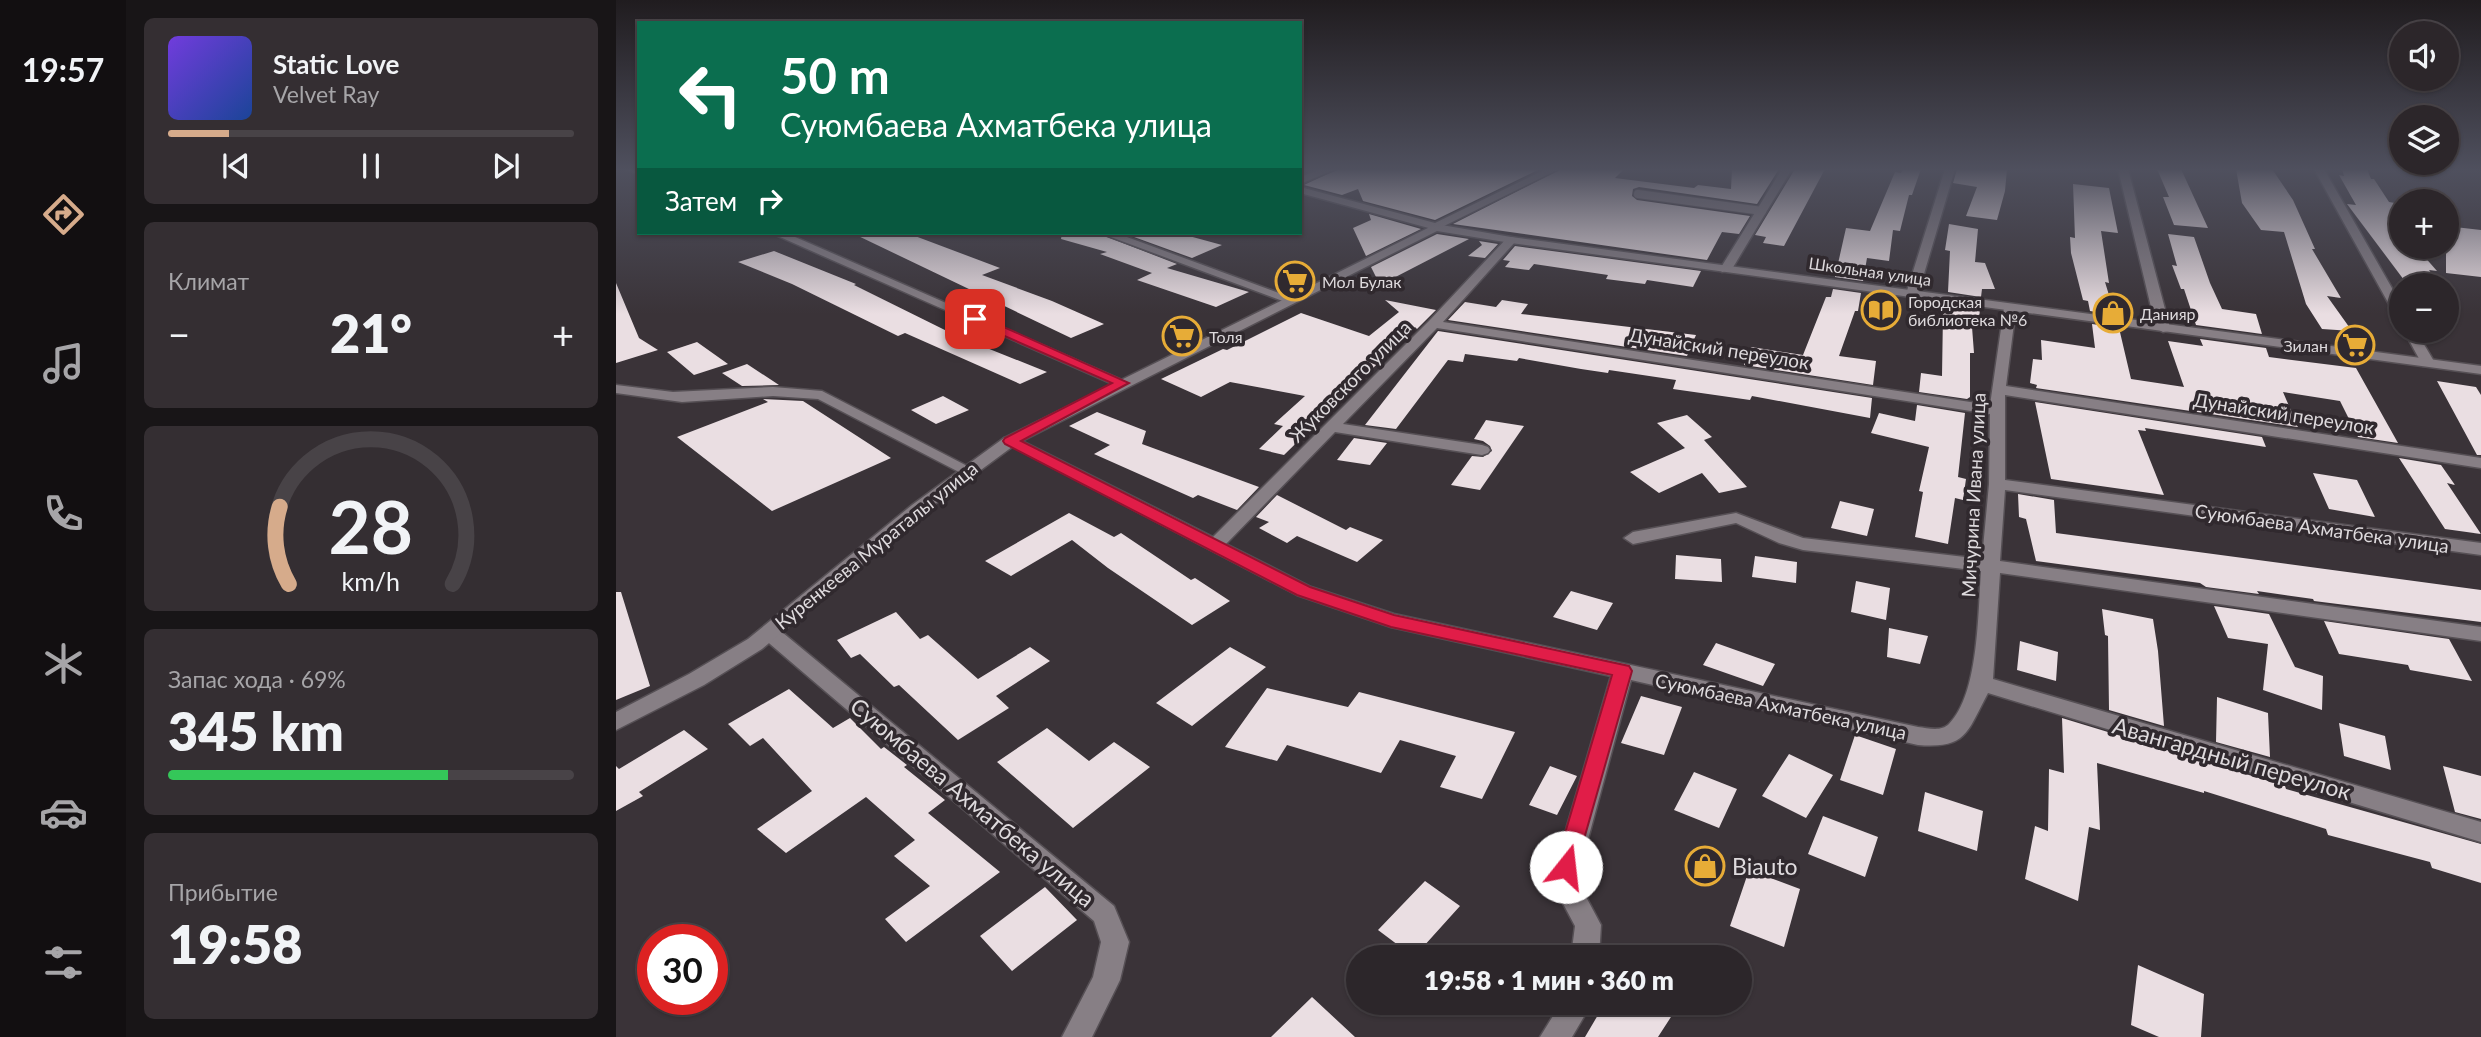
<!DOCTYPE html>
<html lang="ru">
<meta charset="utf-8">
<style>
:root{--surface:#2c262a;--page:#342e32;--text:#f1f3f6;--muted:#a6a5a8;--line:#484347;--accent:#d6ab8b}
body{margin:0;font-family:Lato,sans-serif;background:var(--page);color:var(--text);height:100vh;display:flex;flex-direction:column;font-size:26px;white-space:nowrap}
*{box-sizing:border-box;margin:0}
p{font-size:23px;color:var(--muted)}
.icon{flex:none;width:38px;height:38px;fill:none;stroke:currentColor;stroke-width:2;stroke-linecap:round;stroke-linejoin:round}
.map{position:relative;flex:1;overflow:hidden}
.sheet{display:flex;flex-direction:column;gap:18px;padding:18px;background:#181517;width:490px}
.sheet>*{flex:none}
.guide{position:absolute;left:21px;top:21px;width:665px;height:214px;border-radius:0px;box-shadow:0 2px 5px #0004,0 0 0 2px var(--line);background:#0b6e4f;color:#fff;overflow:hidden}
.controls{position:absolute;left:1773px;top:21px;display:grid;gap:14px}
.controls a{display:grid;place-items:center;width:70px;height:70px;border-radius:50%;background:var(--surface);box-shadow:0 2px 5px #0004,0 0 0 2px var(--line);font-size:35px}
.speed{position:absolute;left:21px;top:924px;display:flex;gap:14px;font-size:35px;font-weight:700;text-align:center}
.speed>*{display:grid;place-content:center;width:91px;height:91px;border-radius:50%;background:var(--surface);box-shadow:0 2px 5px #0004,0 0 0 2px var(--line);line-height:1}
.speed .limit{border:10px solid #d22;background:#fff;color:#111}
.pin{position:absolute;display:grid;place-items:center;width:60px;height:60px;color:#fff;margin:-30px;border-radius:14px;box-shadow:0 4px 10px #0006}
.me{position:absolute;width:77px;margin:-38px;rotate:16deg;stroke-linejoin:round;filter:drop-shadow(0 0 5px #0008)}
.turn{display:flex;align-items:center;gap:24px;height:147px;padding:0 28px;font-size:32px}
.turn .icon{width:91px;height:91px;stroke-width:2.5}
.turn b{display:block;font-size:49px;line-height:60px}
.then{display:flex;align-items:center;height:66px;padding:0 28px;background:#0003;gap:14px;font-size:26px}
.big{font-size:52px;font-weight:800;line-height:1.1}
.sheet .widget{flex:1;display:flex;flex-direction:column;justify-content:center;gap:10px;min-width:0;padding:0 24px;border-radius:10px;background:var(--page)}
.sheet .dial{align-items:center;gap:0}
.dial svg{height:182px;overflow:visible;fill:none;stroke:var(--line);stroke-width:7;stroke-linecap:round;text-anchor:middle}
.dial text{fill:var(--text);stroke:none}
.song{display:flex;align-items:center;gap:21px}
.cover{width:84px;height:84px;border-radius:10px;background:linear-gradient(135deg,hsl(260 70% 55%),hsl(220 70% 35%))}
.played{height:7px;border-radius:4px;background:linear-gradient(90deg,var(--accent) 15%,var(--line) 15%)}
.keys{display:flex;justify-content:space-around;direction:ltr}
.heat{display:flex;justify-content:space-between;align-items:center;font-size:38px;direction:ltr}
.charge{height:10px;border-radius:5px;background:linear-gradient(90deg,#34c759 69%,var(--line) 0)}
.trip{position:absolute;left:730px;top:945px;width:406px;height:70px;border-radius:35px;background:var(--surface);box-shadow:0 2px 5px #0004,0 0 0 2px var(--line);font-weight:800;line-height:70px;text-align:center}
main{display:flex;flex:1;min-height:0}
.dock{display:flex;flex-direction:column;width:126px;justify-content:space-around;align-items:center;background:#120f11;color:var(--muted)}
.dock .icon{width:49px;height:49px}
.dock .current{color:var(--accent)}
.dock b{font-size:32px;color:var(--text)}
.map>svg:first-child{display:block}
</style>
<main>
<nav class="dock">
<b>19:57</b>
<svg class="icon current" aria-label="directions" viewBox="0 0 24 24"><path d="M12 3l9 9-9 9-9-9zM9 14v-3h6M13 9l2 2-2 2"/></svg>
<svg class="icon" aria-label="music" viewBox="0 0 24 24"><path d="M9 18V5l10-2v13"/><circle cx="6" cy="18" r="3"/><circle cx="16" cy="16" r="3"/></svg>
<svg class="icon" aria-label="phone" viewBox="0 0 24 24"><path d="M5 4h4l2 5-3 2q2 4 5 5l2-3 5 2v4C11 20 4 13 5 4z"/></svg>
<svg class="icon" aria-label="climate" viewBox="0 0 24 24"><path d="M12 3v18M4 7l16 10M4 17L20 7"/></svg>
<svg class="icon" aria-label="car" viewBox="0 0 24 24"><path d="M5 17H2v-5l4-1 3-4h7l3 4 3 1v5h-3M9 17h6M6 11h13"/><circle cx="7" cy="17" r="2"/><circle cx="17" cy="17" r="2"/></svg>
<svg class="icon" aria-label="filters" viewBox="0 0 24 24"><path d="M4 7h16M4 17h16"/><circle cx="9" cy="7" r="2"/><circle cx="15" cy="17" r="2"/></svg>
</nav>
<section class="sheet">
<div class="widget">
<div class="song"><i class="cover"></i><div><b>Static Love</b><p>Velvet Ray</p></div></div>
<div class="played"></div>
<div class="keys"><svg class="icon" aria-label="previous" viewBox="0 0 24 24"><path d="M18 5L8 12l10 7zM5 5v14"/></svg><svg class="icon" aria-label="pause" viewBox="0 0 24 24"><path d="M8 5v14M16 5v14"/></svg><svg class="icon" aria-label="next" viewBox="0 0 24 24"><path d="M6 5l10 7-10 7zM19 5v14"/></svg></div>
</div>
<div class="widget"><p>Климат</p>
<div class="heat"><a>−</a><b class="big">21°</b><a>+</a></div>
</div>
<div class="widget dial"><svg viewBox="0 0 100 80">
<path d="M14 69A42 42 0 1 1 86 69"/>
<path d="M14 69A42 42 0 0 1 10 35" stroke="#d6ab8b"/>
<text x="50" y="56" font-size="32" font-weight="700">28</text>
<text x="50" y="72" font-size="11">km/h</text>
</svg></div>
<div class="widget"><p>Запас хода · 69%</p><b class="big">345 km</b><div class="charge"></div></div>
<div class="widget"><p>Прибытие</p><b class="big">19:58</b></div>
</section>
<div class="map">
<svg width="1865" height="1037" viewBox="0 0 1865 1037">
<rect width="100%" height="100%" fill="#3a3338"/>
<path fill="#eadee2" d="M722,169H924L819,220L747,201L742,189L726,195L688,185Z
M945,169H1008L999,178L1078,188L1082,185L1115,189L1116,169H1163L1141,204L1023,187L1017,189L1016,196L1021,200L1134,216L1123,234L1106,232L1091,260L837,224Z
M1179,169H1209L1168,246L1147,243L1150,237L1139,235Z
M1287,169H1305L1296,195H1293L1284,231L1277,230L1273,261L1251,258L1247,281L1219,277L1230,228L1254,231L1279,172L1285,173Z
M1341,169H1391L1389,191L1381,220L1350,216L1361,187L1337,183Z
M1541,169H1565L1592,228L1558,225L1547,197H1553Z
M1620,169H1656L1677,200L1699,249H1696L1725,298L1711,296L1736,331L1706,329L1690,304L1668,232L1645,230L1626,203Z
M1726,169H1751L1755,179H1758L1773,202L1785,204V247H1800L1821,271L1813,270L1824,285L1791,284L1731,204L1740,205L1723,175L1728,176Z
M1457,184L1493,188L1502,233L1485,231L1493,283L1489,282L1499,315L1474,311L1472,301L1467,300L1455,253L1454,237L1459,238Z
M753,214L805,229L750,256L737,228L755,220Z
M1333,224L1362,229L1359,262L1369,263L1379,289H1366L1365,297L1332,292L1334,251L1329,250Z
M1830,226L1865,230V277L1830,273Z
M236,233H291L384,268L366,275L436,301L488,324L455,338Z
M446,233H481L561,264L551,268L633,292L600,307L521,280L536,273L484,254L491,252L445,239Z
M507,233H562L606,245L576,258Z
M821,234L853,239L764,285L755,267Z
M1552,234L1578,237L1594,283L1606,309L1640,314L1646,334L1580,325L1568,289H1565L1556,265L1561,266Z
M863,241L882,244L869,258L852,256L866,245Z
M899,246L1085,271L1077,287L1031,280L1029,284L990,279L992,275L918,264L913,270L889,267L894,261L887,260Z
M158,251L240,284L238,285L341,336L431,372L404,384L289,333L282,336L176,284L122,262Z
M0,283L23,338L42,350L0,363Z
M1217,289L1245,293L1242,311H1239L1223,356L1260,361L1257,385L1128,365L1135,347L1187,355L1210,297H1215Z
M769,300L820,310L801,329L799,327L668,455L643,449L667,426L658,424L689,396L614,382L585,397L545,379L607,349L611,350L685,313L753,336L783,312Z
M886,300L912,304L905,314L1080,335L1071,356L832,320L849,302L880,307Z
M1331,305L1364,309L1362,328L1356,327L1358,353H1354V397L1351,399L1303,392L1305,373L1326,376L1327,313L1331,314Z
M1476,324L1503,328L1515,379L1568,387L1552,341L1587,346L1584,339L1650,348L1653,357L1740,368L1782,443L1742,437L1724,401L1667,392L1682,427L1420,388L1421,385L1414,383L1417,359L1426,360L1425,340L1479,348Z
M822,331L1256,398L1254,418L1136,396L1134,400L1057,389L1060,380L993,370L992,373L965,369L903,358L901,361L849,354L847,362L832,360L780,429L749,425Z
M81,342L112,364L78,375L51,352Z
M131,364L163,385L126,386L106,373Z
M1821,381L1860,387L1865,395V455H1861Z
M327,396L353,410L320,424L295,410Z
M147,399L187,401L275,458L156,511L61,437L152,402Z
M1419,402L1646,437L1650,447L1529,428L1530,431L1522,430L1548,495L1435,479Z
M1301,405L1349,413L1342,477L1350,479L1347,500L1339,498L1332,544L1299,537L1307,492L1303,491L1313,447L1255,433L1263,413L1299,421Z
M481,412L530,431L526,444L643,487L621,510L582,495L577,498L478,454L494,445L453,426Z
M1071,415L1096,437L1088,440L1131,487L1103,493L1086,473L1043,493L1014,472L1069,448L1041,423Z
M870,420L908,426L864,490L835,485L856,456L867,457L876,451L874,446L867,441L858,439Z
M738,438L771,443L754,465L721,460Z
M1783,458L1825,465L1839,485L1831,483L1865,534L1829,529Z
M1697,473L1741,480L1759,517L1713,509Z
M1402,494L1438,500L1440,533L1865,590V622L1698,601L1697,599L1641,591L1643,594L1590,587L1584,583L1420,561L1410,519L1403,517Z
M661,495L730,530L734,527L767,540L741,562L681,536L671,543L643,528L653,522L640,517Z
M1224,501L1258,509L1251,536L1215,528Z
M453,513L498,537L505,533L575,580L579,578L614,601L576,625L492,568L456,540L395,576L369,561Z
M1060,555L1105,559L1106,582L1059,579Z
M1139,556L1181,562L1180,583L1136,577Z
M1240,581L1274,588L1270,620L1235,612Z
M955,591L997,603L981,630L937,617Z
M0,592H5L34,686L0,700Z
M1598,606L1653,614L1679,667L1707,676L1706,710L1647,690L1652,644L1612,638Z
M1486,609L1537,619L1542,651L1548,726L1493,710L1492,636L1489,635Z
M280,612L304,639L312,635L362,679L414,647L434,661L380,696L393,708L342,740L283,685L278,687L244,654L235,658L221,640Z
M1708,621L1833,639L1856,681L1794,670L1792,665L1723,654Z
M1273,628L1312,636L1304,664L1271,657Z
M1404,641L1442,652L1440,681L1401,670Z
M1100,643L1159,664L1147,686L1087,665Z
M614,647L650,667L576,726L540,703Z
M651,688L732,707L743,692L899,732L866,799L824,787L840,756L784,740L765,773L671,745L661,761L609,747Z
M173,689L217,728L234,718L265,749L268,747L291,765L288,767L329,800L312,813L384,872L290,942L269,919L314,886L278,856L299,840L250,797L170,853L141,829L196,791L147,738L134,746L112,724Z
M1025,696L1066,707L1048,755L1005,743Z
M1601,697L1652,713L1654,757L1600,742Z
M1446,718L1669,786L1670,789L1865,844V883L1816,868L1814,862L1712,835L1710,829L1588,791V793L1481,763L1484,830L1473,827L1462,901L1409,879L1419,826L1432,831L1433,769L1448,773Z
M1723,723L1769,736L1775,770L1728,756Z
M431,728L473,761L498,742L534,767L457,828L381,762Z
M68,730L92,749L23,792L27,796L0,811V766L3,769Z
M1239,735L1280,749L1267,795L1224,780Z
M1173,754L1217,775L1190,818L1146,796Z
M934,766L961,776L941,815L913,805Z
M1827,766L1865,776V819L1839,812Z
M1078,772L1121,789L1103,828L1058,810Z
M1309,792L1367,811L1361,851L1302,831Z
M1207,816L1262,837L1249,877L1192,854Z
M1133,870L1184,889L1168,947L1114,926Z
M809,881L844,906L798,957L762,930Z
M429,887L461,920L396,971L364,936Z
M1522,965L1588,994L1585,1037H1543L1515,1025Z
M696,997L739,1037H655Z
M989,1003H1064L1042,1037H969Z"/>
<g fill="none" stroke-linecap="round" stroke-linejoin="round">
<defs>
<path id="service" d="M1022,194L1146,211"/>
<path id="minor" d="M10,169H23V175Z
M706,169H720L684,184V177Z
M930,169H943L820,230L684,193V187L819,223Z
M1166,169H1176L1116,269L1106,272L1104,269Z
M1329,169H1339L1302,294L1296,298L1292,297L1290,294Z
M1502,169H1512L1554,328L1552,331L1547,332L1540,328Z
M1698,169H1708L1785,304V319L1779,315Z
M155,233H170L513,383L511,386H501Z
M484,233H500L682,300L676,304L672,303Z
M895,237L899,238V242L827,322L1374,405L1388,308L1394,304L1400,308L1390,386L1865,458V468L1389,395V480L1865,543V555L1389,490L1384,561L1865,627V641L1384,573L1377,679L1865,822V842L1372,693C1351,732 1351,749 1302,745L1015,680L961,880L985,925L983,957H955L959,926L935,881L995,676L775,627L681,595L386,441L388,438H400L597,537L813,321L891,238ZM821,328L1374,414L1373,484L1366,559L1187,538L1120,513L1017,532L1008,538L1017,544L1120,523L1163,543L1187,550L1365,571C1362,612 1363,694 1333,724C1325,732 1312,728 1302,727L778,614L695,587L610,544L719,432L866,455L872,453L874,450L872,447L866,445L727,424Z
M1788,331H1800L1819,363L1817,366H1807Z
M0,385L57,392L157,387L206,391L357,469L355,472H343L202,399L157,396L66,402L0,393Z
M154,626L161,628L498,906L513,942L504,980L476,1037H446L477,977L485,942L478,921L147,638L144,633L147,628Z
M945,1003H976L956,1037H924Z"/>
<path id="tertiary" d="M820,224L895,237L1865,366V374L895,243L821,231L400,444L308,512L146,649L88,685L0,730V712L73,674L132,639L296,505L388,438Z"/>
</defs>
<use href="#service" stroke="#565055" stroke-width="10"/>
<use href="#minor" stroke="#565055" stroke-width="3"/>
<use href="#tertiary" stroke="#565055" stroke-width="3"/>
<use href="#service" stroke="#877f85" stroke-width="8"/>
<use href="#minor" fill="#877f85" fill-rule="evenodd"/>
<use href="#tertiary" fill="#877f85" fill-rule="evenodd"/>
</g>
<linearGradient id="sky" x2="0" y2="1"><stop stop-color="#201c1f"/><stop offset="0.54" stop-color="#4f505e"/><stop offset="1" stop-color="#4f505e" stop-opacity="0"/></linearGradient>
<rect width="1865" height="314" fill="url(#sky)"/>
<path fill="#e11d48" stroke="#92132f" stroke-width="2" d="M354,316H363L513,383L405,441L694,587L778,615L1013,666L1016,671L958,874L950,877L942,874L939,867L996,675L775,627L681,595L389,444L387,441L389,438L496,383L354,321Z"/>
<defs>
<symbol id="supermarket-ring" viewBox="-11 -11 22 22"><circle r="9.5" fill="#30292e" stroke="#e7ac37" stroke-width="1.5"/><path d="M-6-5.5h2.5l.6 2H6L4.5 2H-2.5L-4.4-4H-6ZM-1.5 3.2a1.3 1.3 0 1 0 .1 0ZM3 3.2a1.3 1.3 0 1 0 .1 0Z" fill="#e7ac37"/></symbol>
<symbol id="library-ring" viewBox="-11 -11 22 22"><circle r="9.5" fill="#30292e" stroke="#e7ac37" stroke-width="1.5"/><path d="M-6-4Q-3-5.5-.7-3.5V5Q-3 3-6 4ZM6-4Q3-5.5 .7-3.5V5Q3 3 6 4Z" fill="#e7ac37"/></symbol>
<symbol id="shop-ring" viewBox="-11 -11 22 22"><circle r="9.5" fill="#30292e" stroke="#e7ac37" stroke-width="1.5"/><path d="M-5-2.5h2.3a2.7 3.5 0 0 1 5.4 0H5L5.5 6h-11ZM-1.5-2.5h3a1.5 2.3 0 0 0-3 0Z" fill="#e7ac37"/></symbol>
</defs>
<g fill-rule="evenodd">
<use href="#supermarket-ring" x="657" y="259" width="44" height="44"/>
<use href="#library-ring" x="1243" y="288" width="44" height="44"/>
<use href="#shop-ring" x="1475" y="291" width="44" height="44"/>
<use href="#supermarket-ring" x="544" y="314" width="44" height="44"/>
<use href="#supermarket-ring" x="1717" y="323" width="44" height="44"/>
<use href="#shop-ring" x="1067" y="844" width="44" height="44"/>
</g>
<g text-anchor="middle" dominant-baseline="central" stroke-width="7" stroke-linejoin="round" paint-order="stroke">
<g font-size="16" fill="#dedadd" stroke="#30292e">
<text transform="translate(1254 271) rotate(8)">Школьная улица</text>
</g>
<g font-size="16" fill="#dedadd" stroke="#30292e" text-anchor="start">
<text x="706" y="281">Мол Булак</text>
<text x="1292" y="301">Городская<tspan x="1292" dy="18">библиотека №6</tspan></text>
<text x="1524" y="313">Данияр</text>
<text x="593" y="336">Толя</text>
<text x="1712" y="345" text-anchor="end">Зилан</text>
</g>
<g font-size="19" fill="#dedadd" stroke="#30292e">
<text transform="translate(1103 348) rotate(9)">Дунайский переулок</text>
<text transform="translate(734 381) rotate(-45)">Жуковского улица</text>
<text transform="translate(1668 413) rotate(9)">Дунайский переулок</text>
<text transform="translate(1357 495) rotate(-87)">Мичурина Ивана улица</text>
<text transform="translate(1706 528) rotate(8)">Суюмбаева Ахматбека улица</text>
<text transform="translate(260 545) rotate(-39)">Куренкеева Мураталы улица</text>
<text transform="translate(1165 706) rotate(12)">Суюмбаева Ахматбека улица</text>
</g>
<g font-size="23" fill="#dedadd" stroke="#30292e">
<text transform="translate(1616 758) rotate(16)">Авангардный переулок</text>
<text transform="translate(357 802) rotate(40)">Суюмбаева Ахматбека улица</text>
</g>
<g font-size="23" fill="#dedadd" stroke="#30292e" text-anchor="start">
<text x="1116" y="866">Biauto</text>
</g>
</g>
</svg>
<div class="controls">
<a><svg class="icon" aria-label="sound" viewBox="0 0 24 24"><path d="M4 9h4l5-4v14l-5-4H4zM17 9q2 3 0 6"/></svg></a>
<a><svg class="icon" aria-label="layers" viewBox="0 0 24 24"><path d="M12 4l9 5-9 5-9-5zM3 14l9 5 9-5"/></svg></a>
<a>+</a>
<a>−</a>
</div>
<div class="speed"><div class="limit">30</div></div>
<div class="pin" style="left:359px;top:319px;background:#d93025"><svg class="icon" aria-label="arrive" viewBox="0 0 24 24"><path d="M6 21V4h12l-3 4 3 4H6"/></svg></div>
<svg class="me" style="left:950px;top:867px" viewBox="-20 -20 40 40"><circle r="19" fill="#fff"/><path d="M0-13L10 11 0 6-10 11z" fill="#e11d48"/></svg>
<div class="trip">19:58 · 1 мин · 360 m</div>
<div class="guide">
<div class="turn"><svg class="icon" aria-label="left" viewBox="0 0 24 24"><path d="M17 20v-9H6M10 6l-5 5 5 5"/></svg><div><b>50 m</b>Суюмбаева Ахматбека улица</div></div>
<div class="then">Затем<svg class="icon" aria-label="right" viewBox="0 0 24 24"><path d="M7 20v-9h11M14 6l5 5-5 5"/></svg></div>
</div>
</div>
</main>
